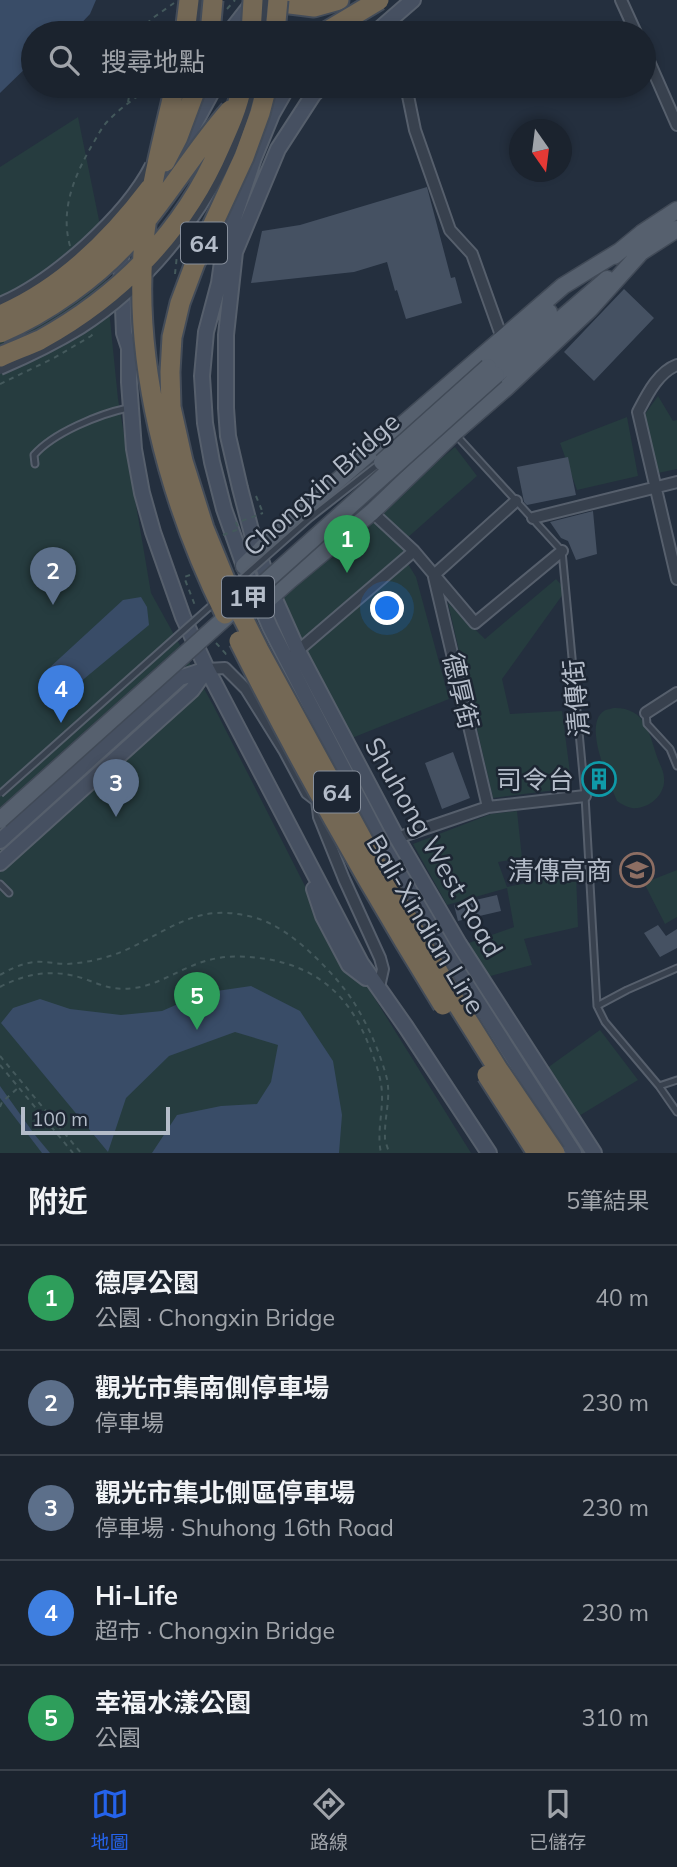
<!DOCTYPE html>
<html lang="zh-TW">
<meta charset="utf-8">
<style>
body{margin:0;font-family:Mulish,"Noto Sans TC",sans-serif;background:#242b36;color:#f1f3f6}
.compass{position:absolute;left:509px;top:119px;width:63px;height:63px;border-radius:50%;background:#1b232e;box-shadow:0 4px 10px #0003;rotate:166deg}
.scale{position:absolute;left:21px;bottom:18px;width:149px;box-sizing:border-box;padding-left:7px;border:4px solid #b4bcc9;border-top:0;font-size:19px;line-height:24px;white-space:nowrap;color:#b4bcc9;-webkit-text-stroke:5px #1d2633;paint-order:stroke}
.you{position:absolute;left:388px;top:609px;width:24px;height:24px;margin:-18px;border:5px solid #fff;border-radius:50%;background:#1a73e8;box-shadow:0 0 0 10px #1a73e833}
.badge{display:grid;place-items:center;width:46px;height:46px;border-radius:50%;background:#2563eb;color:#fff;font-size:23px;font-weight:700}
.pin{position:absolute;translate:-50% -58px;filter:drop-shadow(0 2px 4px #0008)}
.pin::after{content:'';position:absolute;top:37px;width:24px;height:21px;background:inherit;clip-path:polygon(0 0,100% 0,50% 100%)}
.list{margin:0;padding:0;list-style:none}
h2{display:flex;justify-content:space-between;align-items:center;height:91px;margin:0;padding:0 28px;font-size:30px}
h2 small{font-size:23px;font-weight:400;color:#a0a4aa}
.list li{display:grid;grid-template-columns:46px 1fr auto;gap:21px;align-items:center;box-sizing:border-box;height:105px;padding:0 28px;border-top:2px solid #39404a}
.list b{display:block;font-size:26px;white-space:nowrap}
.list p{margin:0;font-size:23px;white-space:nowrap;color:#a0a4aa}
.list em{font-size:23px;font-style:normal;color:#a0a4aa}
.icon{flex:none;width:38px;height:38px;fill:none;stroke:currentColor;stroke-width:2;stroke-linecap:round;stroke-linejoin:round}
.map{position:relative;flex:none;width:677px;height:1153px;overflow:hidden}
.search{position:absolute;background:#1b232e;box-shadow:0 4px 10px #0003;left:21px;right:21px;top:21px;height:77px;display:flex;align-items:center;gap:18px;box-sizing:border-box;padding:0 24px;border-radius:38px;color:#a0a4aa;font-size:26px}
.sheet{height:616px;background:#1b232e}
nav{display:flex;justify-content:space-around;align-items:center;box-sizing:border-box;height:98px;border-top:2px solid #39404a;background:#1b232e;font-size:19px;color:#a0a4aa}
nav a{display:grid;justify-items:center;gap:4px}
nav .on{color:#2563eb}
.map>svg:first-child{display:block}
.green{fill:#263c3f}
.water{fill:#394c67}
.building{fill:#455162}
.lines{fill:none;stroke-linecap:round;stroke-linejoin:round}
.lane-casing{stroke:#565f6c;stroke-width:9}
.street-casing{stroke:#565f6c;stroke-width:14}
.secondary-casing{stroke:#565f6c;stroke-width:18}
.primary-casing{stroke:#414a57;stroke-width:19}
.highway-casing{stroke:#434c59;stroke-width:23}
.path{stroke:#44595c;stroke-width:2;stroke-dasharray:5 5;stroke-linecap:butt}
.lane{stroke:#38414e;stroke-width:5}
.street{stroke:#38414e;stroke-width:10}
.secondary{stroke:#465061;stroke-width:14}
.primary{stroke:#56606e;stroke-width:16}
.highway{stroke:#746855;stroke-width:19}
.lane-bridge-casing{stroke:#565f6c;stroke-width:9;stroke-linecap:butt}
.street-bridge-casing{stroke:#565f6c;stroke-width:14;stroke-linecap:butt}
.primary-bridge-casing{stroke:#414a57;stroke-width:19;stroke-linecap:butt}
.highway-bridge-casing{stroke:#434c59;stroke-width:23;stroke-linecap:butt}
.path-bridge{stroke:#44595c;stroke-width:2;stroke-dasharray:5 5;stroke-linecap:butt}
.lane-bridge{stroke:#38414e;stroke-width:5}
.street-bridge{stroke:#38414e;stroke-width:10}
.primary-bridge{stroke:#56606e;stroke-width:16}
.highway-bridge{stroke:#746855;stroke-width:19}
.labels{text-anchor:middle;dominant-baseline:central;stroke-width:5;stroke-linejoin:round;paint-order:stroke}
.shield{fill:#1d2633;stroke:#878f9c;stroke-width:2}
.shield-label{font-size:24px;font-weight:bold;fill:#b4bcc9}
.street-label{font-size:26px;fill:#b4bcc9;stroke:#1d2633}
.poi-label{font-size:26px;fill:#b4bcc9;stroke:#1d2633;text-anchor:end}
</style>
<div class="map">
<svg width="677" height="1153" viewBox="0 0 677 1153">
<rect width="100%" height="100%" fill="#242f3e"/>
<!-- green -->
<path class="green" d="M78,117L101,230L118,399L151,593L213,705L306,888L471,1153H0V167Z
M658,396L673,421L677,420V469L658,473L645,414Z
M627,417L638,476L577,490L560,443Z
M455,447L477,476L406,539L379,510Z
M372,513L410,554L405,559L416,577L449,699L347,740L303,654L343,614L293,656L275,604Z
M556,579L566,590L502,679L510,714L562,711L572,788L493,798L448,603L485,639Z
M615,708C645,708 649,732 657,757C659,763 664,771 664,778C666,795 648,810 632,808C627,807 621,804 617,801C610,783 582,725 604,711C605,710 613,708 615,708Z
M517,811L522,858L498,862L507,887L576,873L578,927L524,939L532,965L483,978L466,944L514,927L507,888L447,905L413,844L491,814Z
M677,870V917L665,924L644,883Z
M600,1030L638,1080L574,1119L543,1071Z"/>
<!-- water -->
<path class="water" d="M0,0H96L90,14L72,33H33V61L0,93Z
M141,597L147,607L149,625L73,688L59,691L51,682L48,669L123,600Z
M251,986L300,1011L333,1061L342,1115L339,1153H152L177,1115L221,1106L257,1104L271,1082L278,1045L235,1032L169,1056L126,1098L108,1152L1,1023L13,1008L40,999L70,1009L121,1015L162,1011L203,993Z
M0,1086L35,1135L50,1153H42L0,1098Z"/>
<!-- building -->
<path class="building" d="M427,187L451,278L455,277L462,303L406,319L397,290L395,291L387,262L354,272L251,283L262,231L300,225Z
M624,289L654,318L594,381L564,352Z
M568,457L576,495L527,505L524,502L517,467Z
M593,511L597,554L576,560L568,541L561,538L550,522Z
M453,752L470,798L442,809L425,763Z
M603,771L607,784L596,788L592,774Z
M497,895L501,911L458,921L454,905Z
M658,925L666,936L677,929V948L660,957L644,933Z"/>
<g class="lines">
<!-- lane casing -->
<g class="lane-casing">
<path id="lane" d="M456,435L562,551L585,796L597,1006L627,990L677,968
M35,464L34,455C53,433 99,414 128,408
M646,713L647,724L670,749L677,766
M0,884L9,893
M597,1006L605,1022L659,1086L677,1112
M659,1086L677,1080"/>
</g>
<!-- street casing -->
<g class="street-casing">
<path id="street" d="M621,0L636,33
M199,33L202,0
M644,50L677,125
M406,86L415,130L450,230L472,254L502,338
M677,365C658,372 647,395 638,412L677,579
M372,512L414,551L475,623L562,551
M533,518L677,482
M434,575L516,501
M434,577L488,807
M294,654L414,551
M207,669L225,668L246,689L284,750L307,793L320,803
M646,713L677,693
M317,801L319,817L344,879L380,958L383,969L379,987
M397,838L488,807L585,796"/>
</g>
<!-- secondary casing -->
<g class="secondary-casing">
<path id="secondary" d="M229,33L254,1
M375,33L413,0
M288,86L272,114L254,158L224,248L219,283L206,332L202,376L205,423L212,462L224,509L244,566L270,627L382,844L445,951L574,1153
M322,86L313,95L278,149L235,252L226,335V408L228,436L240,488L252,534L273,595L298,651L397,838L459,944L594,1153
M155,197L215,86
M123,244L121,259L124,333L129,348V382L134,449L142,493L153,532L183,617L207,669L361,963L406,1027L489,1153
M0,841L180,678L207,669
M0,863L192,690L207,669
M314,889L323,916L349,965L366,978"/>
</g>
<!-- primary casing -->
<g class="primary-casing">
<path id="primary" d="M614,256L642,233L677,210
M635,256L677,229
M488,367L549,312
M496,375L607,279
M244,566L284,527L563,286L620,251
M261,606L290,580L372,512L454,433L506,388L590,309L643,250"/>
</g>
<!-- highway casing -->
<g class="highway-casing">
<path id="highway" d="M271,0L274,2L314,7L339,0
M185,33L189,0"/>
</g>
<!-- path -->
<path class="path" d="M227,9L235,0
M142,33L150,20L174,3
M128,102L131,86
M70,246C60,210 74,177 91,147C96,139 100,130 106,123C120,108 136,97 153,86
M175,274L177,255
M0,384L54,358L91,336L94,333
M256,496L263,513
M190,575L184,577L196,608
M216,643L226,654L229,653
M0,975C10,969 23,963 35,962C45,961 56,964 67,964C83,963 98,960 113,955C149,943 177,916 216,913C235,912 256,916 273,925C299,938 337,976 353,1001C368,1025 380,1052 387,1079C391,1099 384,1118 385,1138C385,1142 388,1148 389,1153
M0,987C26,973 54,969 82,978C102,985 112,991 134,988C162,985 188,962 219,958C235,955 251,957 267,959C318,968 349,996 368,1043C373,1056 379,1070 381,1084C385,1107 376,1130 381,1153
M0,1056L81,1153
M0,1065L73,1153
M0,1107L2,1102L18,1088"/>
<!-- lane -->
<use href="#lane" class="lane"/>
<!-- street -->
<use href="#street" class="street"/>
<!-- secondary -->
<use href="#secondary" class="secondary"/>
<!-- primary -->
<use href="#primary" class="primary"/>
<!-- highway -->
<use href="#highway" class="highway"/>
<!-- lane-bridge casing -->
<g class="lane-bridge-casing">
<path id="lane-bridge" d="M232,587L310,518L380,463
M0,794L214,603"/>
</g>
<!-- street-bridge casing -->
<g class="street-bridge-casing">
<path id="street-bridge" d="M260,33L263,0
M0,303C52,281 125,216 151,165
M0,369C28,357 55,344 81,328C162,276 232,181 251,86"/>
</g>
<!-- primary-bridge casing -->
<g class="primary-bridge-casing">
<path id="primary-bridge" d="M382,462L488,367
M0,820L496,375"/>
</g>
<!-- highway-bridge casing -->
<g class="highway-bridge-casing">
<path id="highway-bridge" d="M210,33L213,0
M251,33L253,0
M275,33L278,0
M324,33L379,0
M175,86C164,134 151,183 145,232C130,359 169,501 225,614
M267,86L260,113L244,157L195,263L180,303L172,337L170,372L171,407L183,461L204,528L231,594L259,650L365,844L451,994L498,1069L555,1153
M165,162L178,137L197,86
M0,315C61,289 110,241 150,188
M0,333C47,313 98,277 131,239C167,198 194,151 230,110
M0,357C13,351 27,346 40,340C120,296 184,231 220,147C229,127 238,107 242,86
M239,641C301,765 370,887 443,1005
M487,1075L537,1153"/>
</g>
<!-- path-bridge -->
<path class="path-bridge" d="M223,535L239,529L236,523L263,513"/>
<!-- lane-bridge -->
<use href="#lane-bridge" class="lane-bridge"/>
<!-- street-bridge -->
<use href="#street-bridge" class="street-bridge"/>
<!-- primary-bridge -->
<use href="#primary-bridge" class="primary-bridge"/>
<!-- highway-bridge -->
<use href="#highway-bridge" class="highway-bridge"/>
</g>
<!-- icons -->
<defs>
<g id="building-ring" transform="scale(1.75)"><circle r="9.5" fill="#1d2633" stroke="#0f9aa8" stroke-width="1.5"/><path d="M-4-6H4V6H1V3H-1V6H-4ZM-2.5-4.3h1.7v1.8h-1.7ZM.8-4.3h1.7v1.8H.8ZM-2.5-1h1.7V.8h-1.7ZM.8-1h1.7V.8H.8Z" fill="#0f9aa8"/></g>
<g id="school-ring" transform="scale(1.75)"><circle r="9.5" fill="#1d2633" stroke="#8d6e63" stroke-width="1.5"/><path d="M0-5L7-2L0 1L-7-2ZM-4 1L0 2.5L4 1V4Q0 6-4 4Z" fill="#8d6e63"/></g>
</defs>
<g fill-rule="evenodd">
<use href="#building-ring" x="599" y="779"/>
<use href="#school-ring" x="637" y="870"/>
</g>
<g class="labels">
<!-- shield labels -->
<g class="shield">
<rect x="181" y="222.5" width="46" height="41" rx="5"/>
<rect x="222" y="576.5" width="52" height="41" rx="5"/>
<rect x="314" y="771.5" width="46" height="41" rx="5"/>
</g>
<g class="shield-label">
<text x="204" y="243">64</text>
<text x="248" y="597">1甲</text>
<text x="337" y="792">64</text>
</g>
<!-- street labels -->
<g class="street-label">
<text transform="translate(321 484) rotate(-42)">Chongxin Bridge</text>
<text transform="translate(461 691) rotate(77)">德厚街</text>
<text transform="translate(576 698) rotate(-95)">清傳街</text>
<text transform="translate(434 847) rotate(60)">Shuhong West Road</text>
<text transform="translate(426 924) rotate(59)">Bali-Xindian Line</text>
</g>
<!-- poi labels -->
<g class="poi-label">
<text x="574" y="779">司令台</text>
<text x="612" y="870">清傳高商</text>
</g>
</g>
</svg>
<svg class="compass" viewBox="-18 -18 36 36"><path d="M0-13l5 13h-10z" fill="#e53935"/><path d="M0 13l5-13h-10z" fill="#a0a4aa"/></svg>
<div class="scale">100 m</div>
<div class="you"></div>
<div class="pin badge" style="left:347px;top:573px;background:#2e9e5b">1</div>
<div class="pin badge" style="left:53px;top:605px;background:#5c6f8a">2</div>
<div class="pin badge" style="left:116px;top:817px;background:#5c6f8a">3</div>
<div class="pin badge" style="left:61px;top:723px;background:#3f7fe0">4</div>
<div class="pin badge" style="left:197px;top:1030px;background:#2e9e5b">5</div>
<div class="search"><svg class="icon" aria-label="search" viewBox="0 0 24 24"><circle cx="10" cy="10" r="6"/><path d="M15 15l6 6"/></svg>搜尋地點</div>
</div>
<section class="sheet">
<h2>附近<small>5筆結果</small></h2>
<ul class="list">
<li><span class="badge" style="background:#2e9e5b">1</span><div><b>德厚公園</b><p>公園 · Chongxin Bridge</p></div><em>40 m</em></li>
<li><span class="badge" style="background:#5c6f8a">2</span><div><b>觀光市集南側停車場</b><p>停車場</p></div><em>230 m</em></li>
<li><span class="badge" style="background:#5c6f8a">3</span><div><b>觀光市集北側區停車場</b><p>停車場 · Shuhong 16th Road</p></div><em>230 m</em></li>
<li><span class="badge" style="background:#3f7fe0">4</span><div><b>Hi-Life</b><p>超市 · Chongxin Bridge</p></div><em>230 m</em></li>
<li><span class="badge" style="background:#2e9e5b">5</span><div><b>幸福水漾公園</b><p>公園</p></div><em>310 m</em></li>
</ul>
</section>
<nav>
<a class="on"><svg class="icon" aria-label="map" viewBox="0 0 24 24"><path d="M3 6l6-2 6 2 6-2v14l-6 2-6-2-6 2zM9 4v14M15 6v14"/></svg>地圖</a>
<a><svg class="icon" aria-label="directions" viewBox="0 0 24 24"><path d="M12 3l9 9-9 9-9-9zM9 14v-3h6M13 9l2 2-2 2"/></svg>路線</a>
<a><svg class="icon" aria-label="saved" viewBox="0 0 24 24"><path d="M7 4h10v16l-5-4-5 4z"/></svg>已儲存</a>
</nav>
